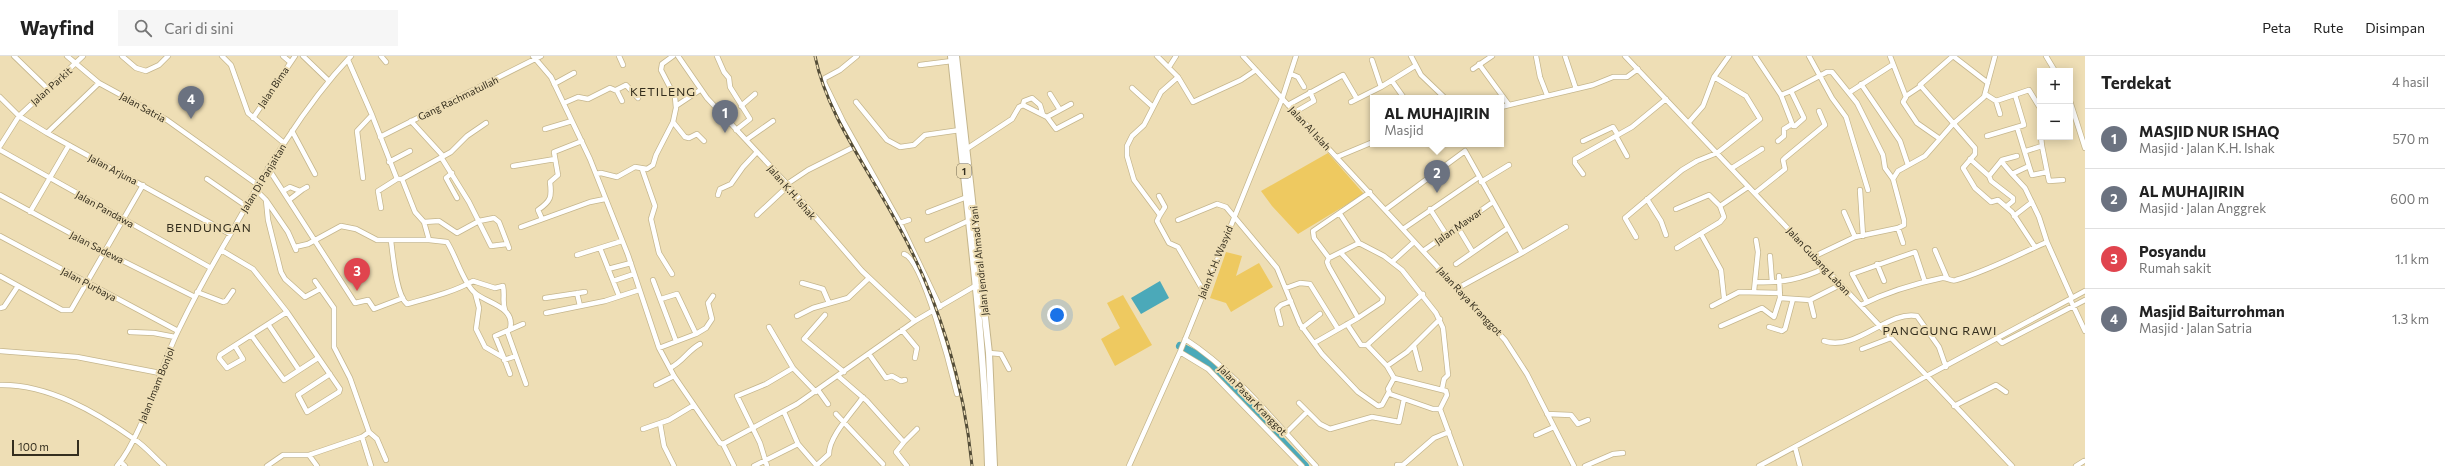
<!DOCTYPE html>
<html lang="id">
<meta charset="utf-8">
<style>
body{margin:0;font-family:Commissioner,sans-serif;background:#f6f6f6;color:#222}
.controls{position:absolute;right:12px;top:12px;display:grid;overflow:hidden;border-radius:0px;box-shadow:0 2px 10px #0003}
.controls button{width:36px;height:36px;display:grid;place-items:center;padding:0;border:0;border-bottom:1px solid #e0e0e0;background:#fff;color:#222;font:20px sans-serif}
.scale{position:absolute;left:12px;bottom:10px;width:67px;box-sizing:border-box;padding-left:4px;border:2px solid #342e1e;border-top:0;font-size:11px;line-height:14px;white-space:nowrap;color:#342e1e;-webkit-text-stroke:3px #eedeb5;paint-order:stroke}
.you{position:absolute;left:1057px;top:259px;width:14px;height:14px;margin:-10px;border:3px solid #fff;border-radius:50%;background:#1a73e8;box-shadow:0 0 0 6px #1a73e833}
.badge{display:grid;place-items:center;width:26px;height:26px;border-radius:50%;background:#3f57ca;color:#fff;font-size:13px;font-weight:700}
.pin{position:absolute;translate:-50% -33px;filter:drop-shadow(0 1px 2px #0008)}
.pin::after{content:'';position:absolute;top:21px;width:14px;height:12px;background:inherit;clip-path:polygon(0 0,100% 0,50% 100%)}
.popup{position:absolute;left:1370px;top:39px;width:134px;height:52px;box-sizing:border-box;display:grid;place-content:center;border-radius:0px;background:#fff;filter:drop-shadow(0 1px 3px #0005);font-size:13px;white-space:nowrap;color:#767676}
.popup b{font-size:15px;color:#222}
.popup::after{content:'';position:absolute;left:50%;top:100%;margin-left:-8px;border:8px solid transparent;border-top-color:#fff}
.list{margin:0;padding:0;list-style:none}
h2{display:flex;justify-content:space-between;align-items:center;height:52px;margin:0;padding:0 16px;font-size:17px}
h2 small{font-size:13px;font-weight:400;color:#767676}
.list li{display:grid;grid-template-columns:26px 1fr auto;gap:12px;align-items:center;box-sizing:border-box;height:60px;padding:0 16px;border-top:1px solid #e0e0e0}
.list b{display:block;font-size:15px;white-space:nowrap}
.list p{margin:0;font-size:13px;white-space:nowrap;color:#767676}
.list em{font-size:13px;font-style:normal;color:#767676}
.icon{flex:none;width:22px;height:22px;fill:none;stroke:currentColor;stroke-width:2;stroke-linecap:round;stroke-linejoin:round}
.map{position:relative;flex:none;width:2085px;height:410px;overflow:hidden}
header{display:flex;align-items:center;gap:24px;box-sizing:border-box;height:56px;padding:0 20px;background:#fff;border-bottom:1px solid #e0e0e0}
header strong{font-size:19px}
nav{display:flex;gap:22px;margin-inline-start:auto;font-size:14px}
.search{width:280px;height:36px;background:#f6f6f6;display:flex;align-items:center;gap:10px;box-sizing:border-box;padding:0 14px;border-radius:0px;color:#767676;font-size:15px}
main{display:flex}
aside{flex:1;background:#fff}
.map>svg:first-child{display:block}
.green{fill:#eec960}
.water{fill:#4ba9b9}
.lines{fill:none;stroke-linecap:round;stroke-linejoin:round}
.river{stroke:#4ba9b9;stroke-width:8}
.minor-casing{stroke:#c5b68d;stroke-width:6}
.highway-casing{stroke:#c5b68d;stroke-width:8}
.minor{stroke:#fff;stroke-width:4.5}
.highway{stroke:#fff;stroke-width:6}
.rail-casing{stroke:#544d38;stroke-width:3}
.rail{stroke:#eedeb5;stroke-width:1.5;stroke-dasharray:4.5;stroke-linecap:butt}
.labels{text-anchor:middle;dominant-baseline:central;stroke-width:4;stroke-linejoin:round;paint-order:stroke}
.shield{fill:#eedeb5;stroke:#6c634b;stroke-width:1}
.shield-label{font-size:9px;font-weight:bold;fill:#342e1e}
.street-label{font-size:10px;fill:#342e1e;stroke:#eedeb5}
.quarter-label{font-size:12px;letter-spacing:1px;fill:#342e1e;stroke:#eedeb5}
</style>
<header>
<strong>Wayfind</strong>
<div class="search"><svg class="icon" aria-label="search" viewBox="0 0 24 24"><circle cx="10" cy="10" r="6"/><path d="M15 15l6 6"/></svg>Cari di sini</div>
<nav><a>Peta</a><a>Rute</a><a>Disimpan</a></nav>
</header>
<main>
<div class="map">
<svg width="2085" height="410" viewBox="0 0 2085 410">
<rect width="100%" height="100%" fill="#eedeb5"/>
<!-- green -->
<path class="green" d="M1328,97L1364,138L1298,178L1272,150L1261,135Z
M1226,196L1242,200L1236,220L1259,207L1273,231L1231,256L1226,247L1210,242Z
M1123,239L1152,289L1115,310L1101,283L1120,272L1107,247Z"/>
<!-- water -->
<path class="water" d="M1160,225L1169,242L1141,258L1131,242Z"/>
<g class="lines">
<!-- river -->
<path class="river" d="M1180,290L1203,302L1305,410"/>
<!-- minor casing -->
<g class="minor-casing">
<path id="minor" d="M14,0L48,33
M67,0L99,27L167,64L258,129
M122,0L136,12L146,15L159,9L168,0
M222,0L231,9L248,57L284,87
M283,0L290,6
M303,0L329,25
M381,0L386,6
M533,0L551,21L590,103L628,199L659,292L674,320L720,387L723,388L797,348L915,265L975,230
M619,0L623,9
M678,0L707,42L787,128L862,215L915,265
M717,0L724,16L729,22L730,31L750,63L736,74
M857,0L840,14L825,22L824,26L843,65L900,167L940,251
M1157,0L1178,21L1193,46L1241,24L1256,14
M1243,0L1505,284L1527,318L1574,410
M1411,0L1421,19L1445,42
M1536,0L1540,21L1547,39
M1565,0L1576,33
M1625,0L2012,410
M1755,0L1781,39L1791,35
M1809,0L1832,42L1846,61L1868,134
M1890,0L1906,41L1903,46L1917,67L1940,83
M1953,0L1920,29L1975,92V98L1963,112L1975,132L1991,146L1998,144L2012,156L2035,191
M1953,0L1988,27
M2046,0L2055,15
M348,4L372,59L397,123H402L415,156L424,166L439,165L457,177L479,165L494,162L499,166L509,192
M1372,4L1381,31
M1479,8L1509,49
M920,9L952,5
M1169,11L1176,0
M1473,13L1492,0
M1291,18L1298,21L1304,31
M1178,21L1161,36L1144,69L1132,80L1127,90V100L1134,124L1160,159L1157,165L1169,187L1178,191L1204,236
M1392,25L1404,42
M554,28L574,17
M1861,28L1900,85L1908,109
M1132,32L1153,51
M616,34L626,29L638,42
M1850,36L1892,9
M1050,38L1060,54
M1985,38L1996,45L2029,34L2040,52
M1781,39L1793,70H1795L1804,62L1791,35L1827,16H1832L1857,47L1883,99L1885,112L1893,123L1904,164V169L1898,172L1855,181L1815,200
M1906,40L1921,30
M0,41L19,60L47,77L230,178
M1996,45L2000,58
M2070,45L2085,92
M856,46L887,84L900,91L914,89L925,79L960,74
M1351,46L1381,31L1415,10
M564,47L578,41L588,43L610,32L617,35L622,45
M1023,49L1024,45L1032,42L1040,49L1043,59
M1288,49L1343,19L1357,43
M676,50L700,34
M741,50L755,38
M1501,51L1593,29L1613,21H1627L1638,13
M1295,56L1314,45L1310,36
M1047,61L1056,73L1081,60
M253,62L295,0
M411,65L443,100
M673,66L685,81L689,82L697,78L704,85
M1689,66L1703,50L1714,21L1729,0
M545,73L572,65
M292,75L315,118
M47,77L99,27
M1616,80L1627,100
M1987,80L2024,69L2015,39
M380,81L541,0
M746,84L773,65
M1583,85L1613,71L1618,79
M1778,85L1784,80V73L1792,68
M0,90L19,60L83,0
M2042,90L2049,125L2063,124
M968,92L1012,63L1019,51L1023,49L1047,61L1071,48
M0,94L211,212
M2026,95L2042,90L2041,81
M441,101L469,146L491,190L507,188
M1337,101L1373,86
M1970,103L1989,120L2002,104L2017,100
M2001,105L2012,118L2029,110L2017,71
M389,106L410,95
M513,110L555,103
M2029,110L2032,119L2047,116
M268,112L355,247L368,244L374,253L403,242
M1732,112L1762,93
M642,113L655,150L651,163L659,197L672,218
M452,117L446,122L457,142
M596,118L601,117L617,121L635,111L647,113L653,109L656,99L673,66L676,52L675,41L661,14L662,8L673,0
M1583,118L1575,107V103L1632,71L1666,43
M2012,118L2025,132L2039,161L2047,186
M1989,120L1991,125L2013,142V145L2007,150
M363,122L357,75L372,59
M207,123L246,150
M402,123L451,96L467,80L486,67
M1893,123L1898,115L1925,100L1953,68L1984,41L1995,0
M1481,126L1509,109
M787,128L808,114L852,92
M256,134L266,144L268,164L281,216L285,223L305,241L320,233
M1860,134L1863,180
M283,135L290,131L300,135L307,131
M1755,137L1785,113L1783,104L1785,102L1825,69L1819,55
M0,139L105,196L195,241
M718,139L720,133L731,128L743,111L757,96
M1159,140L1165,151L1160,159
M1647,143L1661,165L1666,179
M266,144L288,176L296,194
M289,144L302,134
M381,152L378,135L397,123
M1430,153L1446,178
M1676,153L1709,139L1720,150L1748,131
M1385,154L1465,95L1522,197L1566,171
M30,156L69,89
M928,156L967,141
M1844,156L1855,181
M1340,158L1359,187L1384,200L1402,214L1436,257L1443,272L1448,319L1444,323L1442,333
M757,159L788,130
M2014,160L2032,146
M542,163L538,154C551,145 552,141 550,126L558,119L554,96L582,85
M1178,164L1217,148L1226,151L1277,212L1300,268L1322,298L1358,336L1378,350L1382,349L1389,336
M424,166L429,184L447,186C456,200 463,226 474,236C485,247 516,250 510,273
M900,167L909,164
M1457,170L1472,195
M521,171L590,146L605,143
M1898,172L1903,187
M1403,173L1479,121
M1701,178L1721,214L1724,242
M0,180L178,275
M1636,181L1625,162L1682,114L1697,105L1717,97L1760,63L1746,40L1714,21
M927,184L970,164
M391,185C393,199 396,239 407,248C429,242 454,236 473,225L495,232L503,230C505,240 502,246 505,254
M1359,187L1329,202L1314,182L1313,175L1370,136
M295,191L308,188L341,170L356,173L377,184H429
M600,192L619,240
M1677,192L1720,166L1724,161L1720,150
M221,194L253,213L287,256L340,333L339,336L307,356L298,339L330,318
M1935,194L1947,222
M1423,195L1493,146
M1341,197L1383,242L1382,246L1358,262
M904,198C923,203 952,317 957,338
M577,199L622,185
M1770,200L1772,226
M1392,206L1414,186
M1456,208L1508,172
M1877,208L1884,225
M608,213L631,207
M0,220L62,254H71L143,129
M653,224L676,285
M613,225L634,218
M1756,226C1782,227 1802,223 1825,212
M802,227L823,233L829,247
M1286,232L1300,227L1310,228L1338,273
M1458,232L1522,197
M1754,235L1758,196L1756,184
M197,236L223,246L226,245L233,235
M475,237L479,252L476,273L485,291L504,302L510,318
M577,237L580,250
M545,242L585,236
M1780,242L1810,244L1840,229
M2070,243L2085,275
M1810,244L1814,260
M1867,246L1852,218L1915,196L1925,226
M1861,249C1887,236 1913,228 1942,222C1947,221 1951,226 1956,224C1988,215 2017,199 2047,186L2072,242
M1712,250L1739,236L1780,237
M0,252L4,251L18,230
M546,257L605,245L639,234
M825,259L804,283L844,316
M797,260L813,252L848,242L869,222
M268,268L299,314
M1281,268L1277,253L1281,249L1291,245
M1347,268L1361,289H1367L1423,238
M1721,270L1762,252L1774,261L1780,242L1779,220
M769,271L793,312
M1769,271L1782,275L1785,273L1793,243
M1302,272L1320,258
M902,274L917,292L915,302
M507,275L526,328
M130,276L154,277L175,281
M696,278L706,272L712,263L708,247L713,240
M251,279L284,324L318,302
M1997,282L2002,287L2085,244
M1185,283C1236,316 1275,366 1316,410
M1824,285C1856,296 1888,254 1917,260L1939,291L1946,311
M1314,287L1358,262L1329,211L1327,206L1329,202
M1367,289L1387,310L1407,296L1440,263
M235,290L243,303L227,312L219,302L220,299L287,256
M1414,290L1420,313
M659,292L696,278L677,238L661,243
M1862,293L1891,282
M0,295L77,301L160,317
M1180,296L1208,313L1302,410
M989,297L1001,298L1009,313
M869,298L886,322L892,320L901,325L905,324
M504,302L495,280L523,268
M504,304L516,300
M1387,310L1394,322L1446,335L1447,339L1440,353L1461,410
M670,312C684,305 687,295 700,288
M838,320L867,345L901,383L904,386L896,396L907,410
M1394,322L1388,333L1390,338L1433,353H1440
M0,329C48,328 96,356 134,383C145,390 154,401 164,410
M656,329L674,320
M818,334L828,348
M1299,347L1320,368L1330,373L1372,361L1399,366L1404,343
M1954,350L1996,329L2006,336
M784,356L798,388
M836,358L883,408
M1547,358L1571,359L1578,368L1588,364
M660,367L664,390L674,410
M643,373L669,364L694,349
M369,376L377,383L386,404
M1286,377L1307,356
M1536,379L1554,371
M362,381L371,410
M904,386L917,373
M723,388L734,410
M1795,391L1800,410
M309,399L317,410
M121,406L125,410
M1397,409H1403L1434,382L1449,376
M117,410C143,379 159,314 178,275C194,242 212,209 231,177C266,115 302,52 351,0
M267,410L283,399H309L362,381L369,376L350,322L334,291V252L315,225
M754,410L798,388L817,410
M767,410L760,387L737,340L766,328L793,312L816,336
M816,410L829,398C829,380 853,356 863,341
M1129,410L1180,296L1282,43L1296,0
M1585,410L1613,398L1623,397
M1759,410L2085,235
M2076,410L2084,405"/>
</g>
<!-- highway casing -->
<g class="highway-casing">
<path id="highway" d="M951,0C965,137 984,273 988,410
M956,0L989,297L994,410"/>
</g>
<!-- minor -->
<use href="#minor" class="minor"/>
<!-- highway -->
<use href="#highway" class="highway"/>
<!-- rail casing -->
<g class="rail-casing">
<path id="rail" d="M815,0C827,60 871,117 899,171C939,244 964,327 972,410"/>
</g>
<!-- rail -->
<use href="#rail" class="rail"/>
</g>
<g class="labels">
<!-- shield labels -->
<rect class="shield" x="957" y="108" width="14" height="14" rx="3"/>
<g class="shield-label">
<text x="964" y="115">1</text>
</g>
<!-- street labels -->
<g class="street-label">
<text transform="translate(51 30) rotate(-42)">Jalan Parkit</text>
<text transform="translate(273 31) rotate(-56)">Jalan Bima</text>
<text transform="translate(458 42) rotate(-26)">Gang Rachmatullah</text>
<text transform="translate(143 51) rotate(29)">Jalan Satria</text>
<text transform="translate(1310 72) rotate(47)">Jalan Al Islah</text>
<text transform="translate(113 113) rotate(28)">Jalan Arjuna</text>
<text transform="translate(263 122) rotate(-59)">Jalan Di Panjaitan</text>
<text transform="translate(792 136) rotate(49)">Jalan K.H. Ishak</text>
<text transform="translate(105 153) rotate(29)">Jalan Pandawa</text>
<text transform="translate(1458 170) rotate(-35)">Jalan Mawar</text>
<text transform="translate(97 191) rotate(27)">Jalan Sadewa</text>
<text transform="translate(979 205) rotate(-96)">Jalan Jendral Ahmad Yani</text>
<text transform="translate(1819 205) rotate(47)">Jalan Gubang Laban</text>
<text transform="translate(1215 206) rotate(-68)">Jalan K.H. Wasyid</text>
<text transform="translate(89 228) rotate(28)">Jalan Purbaya</text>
<text transform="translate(1470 245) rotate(47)">Jalan Raya Kranggot</text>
<text transform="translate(156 329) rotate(-68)">Jalan Imam Bonjol</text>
<text transform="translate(1253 344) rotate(46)">Jalan Pasar Kranggot</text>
</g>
<!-- quarter labels -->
<g class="quarter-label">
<text x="663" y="35">KETILENG</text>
<text x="209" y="171">BENDUNGAN</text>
<text x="1940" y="274">PANGGUNG RAWI</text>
</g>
</g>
</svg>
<div class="controls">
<button>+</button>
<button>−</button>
</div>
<div class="scale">100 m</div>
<div class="you"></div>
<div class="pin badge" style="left:725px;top:77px;background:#6b7280">1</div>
<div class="pin badge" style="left:1437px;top:137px;background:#6b7280">2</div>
<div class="popup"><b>AL MUHAJIRIN</b>Masjid</div>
<div class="pin badge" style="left:357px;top:235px;background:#e0444e">3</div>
<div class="pin badge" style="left:191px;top:63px;background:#6b7280">4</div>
</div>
<aside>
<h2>Terdekat<small>4 hasil</small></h2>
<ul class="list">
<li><span class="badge" style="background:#6b7280">1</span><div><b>MASJID NUR ISHAQ</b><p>Masjid · Jalan K.H. Ishak</p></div><em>570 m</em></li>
<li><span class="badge" style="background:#6b7280">2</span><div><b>AL MUHAJIRIN</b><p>Masjid · Jalan Anggrek</p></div><em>600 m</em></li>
<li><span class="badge" style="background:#e0444e">3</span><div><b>Posyandu</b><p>Rumah sakit</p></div><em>1.1 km</em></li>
<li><span class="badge" style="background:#6b7280">4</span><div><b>Masjid Baiturrohman</b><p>Masjid · Jalan Satria</p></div><em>1.3 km</em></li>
</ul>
</aside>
</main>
